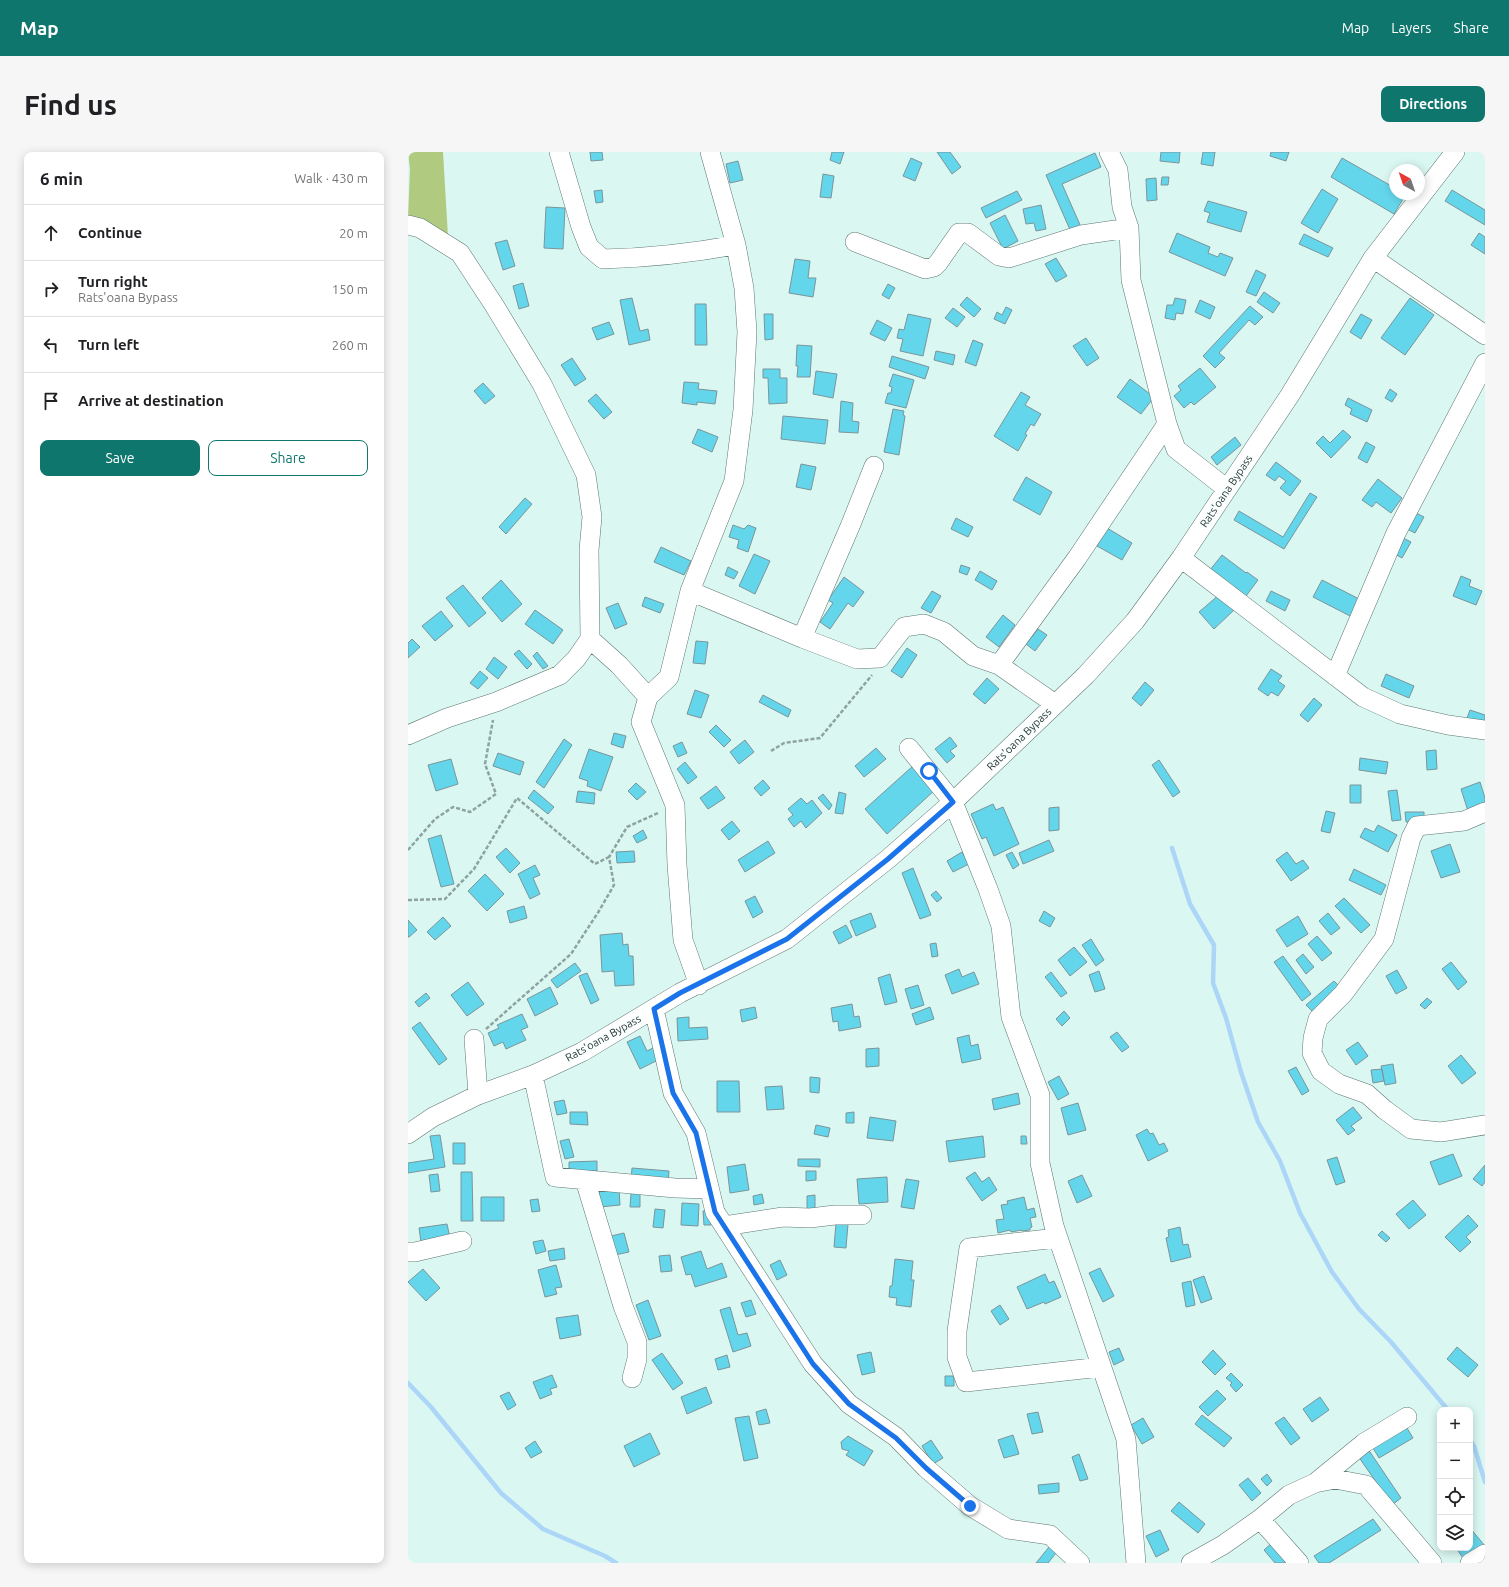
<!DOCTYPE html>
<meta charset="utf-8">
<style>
body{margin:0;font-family:Ubuntu,sans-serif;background:#f6f6f6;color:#202124}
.controls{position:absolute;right:12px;bottom:12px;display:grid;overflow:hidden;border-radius:8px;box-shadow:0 2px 10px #0003}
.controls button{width:36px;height:36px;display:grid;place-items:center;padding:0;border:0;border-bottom:1px solid #e0e0e0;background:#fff;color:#202124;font:20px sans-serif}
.compass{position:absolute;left:981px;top:12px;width:36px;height:36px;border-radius:50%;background:#fff;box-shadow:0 2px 10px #0003;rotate:320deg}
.stop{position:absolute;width:12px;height:12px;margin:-9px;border:3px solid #1a73e8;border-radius:50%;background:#fff}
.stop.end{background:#1a73e8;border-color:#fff;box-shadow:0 1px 4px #0008}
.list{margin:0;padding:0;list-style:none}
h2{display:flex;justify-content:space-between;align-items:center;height:52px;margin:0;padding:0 16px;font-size:17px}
h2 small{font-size:13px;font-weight:400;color:#757577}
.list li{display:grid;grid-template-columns:26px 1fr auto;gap:12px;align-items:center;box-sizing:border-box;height:56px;padding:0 16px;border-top:1px solid #e0e0e0}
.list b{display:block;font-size:15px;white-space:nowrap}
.list p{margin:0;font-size:13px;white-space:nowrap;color:#757577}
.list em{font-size:13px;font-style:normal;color:#757577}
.actions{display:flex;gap:8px;padding:12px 16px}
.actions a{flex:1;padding:9px 0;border:1px solid #0f766e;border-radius:8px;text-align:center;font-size:14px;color:#0f766e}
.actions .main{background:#0f766e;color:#fff}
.icon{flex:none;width:22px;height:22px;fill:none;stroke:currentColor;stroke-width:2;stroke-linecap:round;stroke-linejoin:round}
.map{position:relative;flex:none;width:1077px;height:1411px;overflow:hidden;border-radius:8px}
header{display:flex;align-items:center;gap:24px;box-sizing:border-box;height:56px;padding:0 20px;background:#0f766e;color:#fff}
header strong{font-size:19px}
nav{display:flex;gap:22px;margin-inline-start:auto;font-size:14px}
.intro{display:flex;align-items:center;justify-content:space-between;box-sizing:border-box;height:96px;padding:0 24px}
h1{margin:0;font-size:28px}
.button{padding:10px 18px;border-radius:8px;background:#0f766e;color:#fff;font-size:14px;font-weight:700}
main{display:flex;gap:24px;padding:0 24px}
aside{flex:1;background:#fff;border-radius:8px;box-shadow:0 2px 10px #0003}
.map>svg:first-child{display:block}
.green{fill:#b0ca7f}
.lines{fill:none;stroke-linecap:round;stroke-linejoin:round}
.stream{stroke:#abd6f7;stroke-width:4.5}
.building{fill:#64d6eb;stroke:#7a959a}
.minor-casing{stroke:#5d7772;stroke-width:20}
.path{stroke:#8ea39f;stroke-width:2.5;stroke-dasharray:4 2;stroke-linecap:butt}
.minor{stroke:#fff;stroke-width:19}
.route{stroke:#1a73e8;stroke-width:5}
.labels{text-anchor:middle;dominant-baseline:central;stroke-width:4;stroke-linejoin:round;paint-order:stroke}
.street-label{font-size:11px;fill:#2c3735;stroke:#f9fffe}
</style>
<header>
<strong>Map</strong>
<nav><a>Map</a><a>Layers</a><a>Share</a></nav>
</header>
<div class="intro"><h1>Find us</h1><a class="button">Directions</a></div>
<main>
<aside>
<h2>6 min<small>Walk · 430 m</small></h2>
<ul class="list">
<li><svg class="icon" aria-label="ahead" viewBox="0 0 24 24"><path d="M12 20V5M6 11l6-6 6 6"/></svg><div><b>Continue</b></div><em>20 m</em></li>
<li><svg class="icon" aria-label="right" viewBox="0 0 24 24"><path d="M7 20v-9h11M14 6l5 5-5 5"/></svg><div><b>Turn right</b><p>Rats'oana Bypass</p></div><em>150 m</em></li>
<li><svg class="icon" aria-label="left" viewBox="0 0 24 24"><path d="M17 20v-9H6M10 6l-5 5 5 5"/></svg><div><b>Turn left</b></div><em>260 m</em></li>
<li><svg class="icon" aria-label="arrive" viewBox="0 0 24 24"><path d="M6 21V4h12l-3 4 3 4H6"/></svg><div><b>Arrive at destination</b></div></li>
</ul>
<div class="actions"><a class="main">Save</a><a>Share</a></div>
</aside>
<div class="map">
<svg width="1077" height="1411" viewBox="0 0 1077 1411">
<rect width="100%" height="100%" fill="#daf7f2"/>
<!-- green -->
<path class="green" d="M0,0H35L40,85L0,66L2,17Z"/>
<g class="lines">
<!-- stream -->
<path class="stream" d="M764,696L782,752L806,793L805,831L818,866L833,920L850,970L872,1009L892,1061L924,1120L951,1157L983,1190L1040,1258
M0,1231L23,1255L93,1341L135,1377L197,1404L208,1411
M1062,1288L1066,1294L1077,1330"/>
</g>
<!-- building -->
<path class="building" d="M182,0H194L195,8L183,9Z
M424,0H436L432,12L422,8Z
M529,0H542L553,15L544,22Z
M753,0H772L771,11L752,9Z
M795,0H807L805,14L793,12Z
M863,0H881L878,9L862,4Z
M687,1L693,15L654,32L673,75L663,80L638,23Z
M503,6L514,11L507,29L495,24Z
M934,6L987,36V42H998L986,62L923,25Z
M330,9L335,28L322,31L318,12Z
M415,22L426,24L423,46L412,45Z
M754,25H761L760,33H753Z
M748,26L749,48L739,49L738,27Z
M914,37L930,47L910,81L893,71Z
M194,38L195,50L188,51L186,39Z
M1044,38L1077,58V73L1037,49Z
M609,39L614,48L578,66L573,56Z
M800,49L839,60L833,80L799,70L802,61L796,59Z
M633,53L638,77L628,79L626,71L618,72L615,57Z
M138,55L157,56L155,97L136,96Z
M597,63L610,89L595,97L582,71Z
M769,81L802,95L800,101L810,105L812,101L825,106L817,124L761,100Z
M1071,81L1077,85V102L1063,93Z
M896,82L925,96L920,105L891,92Z
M99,88L107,114L95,118L87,91Z
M648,106L659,124L648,130L637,112Z
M387,107L402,109L400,126H408L405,145L381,141Z
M848,118L858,123L848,144L838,140Z
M115,131L121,154L111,157L105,134Z
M480,132L487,136L481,147L474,143Z
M856,140L872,151L865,161L849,150Z
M559,145L573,157L566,165L552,153Z
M224,146L232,179L240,177L242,188L221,193L212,148Z
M767,146L778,148L775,162L768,161L767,168L757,166L759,153H765Z
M1002,146L1026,163L997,203L973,186Z
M792,148L807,155L802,167L787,160Z
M287,152H298L299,193H287Z
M842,154L855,165L847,173L841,168L811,201L817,206L807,216L795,204Z
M598,155L604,158L597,172L586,167L589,160L594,163Z
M545,156L557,165L549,175L537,166Z
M356,162H365V187L357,188Z
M500,162L523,167L515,204L492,199L495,187L489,186L491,177L496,178Z
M953,162L964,168L953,187L942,180Z
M469,168L484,176L477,189L462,182Z
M201,170L206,182L189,188L184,176Z
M678,186L691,206L679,214L665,194Z
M565,188L575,192L568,214L557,210Z
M389,193L404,194L402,225H389L390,214H388Z
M528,199L547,203L545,213L526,208Z
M484,204L521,215L517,227L481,215Z
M164,206L178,227L167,234L153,213Z
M792,216L808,235L786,253L783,250L776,256L766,244L773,238L770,234Z
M355,217H372V226H379V251L361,252L360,226H355Z
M408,219L429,222L425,246L405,242Z
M485,222L506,228L498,256L477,251L480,241H483L484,235L481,234Z
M722,227L746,245L733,262L709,245Z
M276,230L291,231L290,237L309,239L307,252L289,250V253L274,251Z
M75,231L87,244L77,252L66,239Z
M982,237L989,242L984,250L977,246Z
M613,240L622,245L617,253L633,262L626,274L623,272L617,282L619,283L610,299L586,284Z
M188,242L204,260L196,267L180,249Z
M940,246L964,258L959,270L942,262L944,257L937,253Z
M433,249L445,251L444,269L451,270L450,281L431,280Z
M485,257L496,259L495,263L497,264L491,303L476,300Z
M375,264L420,268L417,292L373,287Z
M290,277L310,285L304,300L284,291Z
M935,278L943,285L923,306L908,291L915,284L922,291Z
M827,285L833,293L809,313L803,305Z
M958,290L967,295L959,311L950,306Z
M868,310L893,329L882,344L872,336L878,329L871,324L867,329L858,323Z
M393,312L408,315L403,338L388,335Z
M618,325L644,340L632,363L605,348Z
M970,327L994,346L983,361L968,350L964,355L954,348Z
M902,341L909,345L876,397L826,368L831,359L875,385Z
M117,346L124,352L98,382L91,375Z
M1008,361L1016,365L1007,381L999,377Z
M548,366L565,375L560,385L543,377Z
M325,373L336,377L340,373L348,376L340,400L329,396L331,388L321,385Z
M699,376L724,391L714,408L689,394Z
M993,385L1003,390L994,406L985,401Z
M253,395L283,409L276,423L246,410Z
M346,402L362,409L347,442L331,434Z
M814,403L838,421L839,420L850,428L838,444L827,435L826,436L802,418Z
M553,413L562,416L559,423L551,420Z
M320,415L330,420L326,427L317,423Z
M572,419L589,429L584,438L567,428Z
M1053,424L1063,428L1061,434L1074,439L1068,453L1045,444Z
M436,425L456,440L445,455L440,451L422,477L412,470L425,451L420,448Z
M93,428L114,452L94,470L74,446Z
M914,428L955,449L946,466L905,445Z
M55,433L78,461L61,475L38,446Z
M524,439L533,444L523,461L513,456Z
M863,439L882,448L877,459L858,449Z
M812,442L826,458L806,477L791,460Z
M237,445L256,452L252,461L234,454Z
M210,451L219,472L207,477L198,456Z
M127,458L155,478L145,492L117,472Z
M33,459L45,474L27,489L14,474Z
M595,463L607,473L591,495L578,485Z
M630,477L639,483L627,499L618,492Z
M4,487L12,495L0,506V491Z
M288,489L300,490L297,512L285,511Z
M499,496L509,503L494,526L483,519Z
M111,498L124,512L119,517L106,502Z
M129,500L140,514L135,517L125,504Z
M86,505L99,515L90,527L78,517Z
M863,517L874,524L870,529L877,534L870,544L863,540L860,544L850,537Z
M72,519L80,526L70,537L62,531Z
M978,522L1006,534L1001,546L973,534Z
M579,526L591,537L577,552L565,542Z
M737,530L746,538L733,554L724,546Z
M287,538L301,543L293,566L279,562Z
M355,543L383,558L380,565L351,550Z
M906,546L914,553L900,570L892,563Z
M1062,558L1077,563V575L1058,569Z
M308,573L323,588L316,595L301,580Z
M206,581L218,584L215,596L203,592Z
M542,585L549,594L542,599L547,604L539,611L527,597Z
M156,587L164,593L136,636L128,630Z
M337,588L346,600L331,612L322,600Z
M274,590L279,601L270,605L265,594Z
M468,596L478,607L456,625L447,614Z
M181,597L205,605L193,639L179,634L180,629L171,626Z
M1028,598L1029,617L1019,618L1018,599Z
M90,601L116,610L112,623L85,614Z
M952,606L980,610L978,622L951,618Z
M43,607L50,632L28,639L20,613Z
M751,608L772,640L765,645L744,613Z
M277,610L289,625L280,632L269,617Z
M506,613L528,637L479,682L457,657Z
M355,628L362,636L353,644L346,636Z
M1072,630L1077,646V653L1060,659L1053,637Z
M228,631L238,640L229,648L220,639Z
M942,633H953V651H942Z
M308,634L317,646L300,657L292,646Z
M126,638L146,655L140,662L120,646Z
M989,638L993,668L984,669L980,639Z
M170,639L187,641L186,652L168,650Z
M431,640L438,642L435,662L427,661Z
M415,642L424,653L421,658L410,646Z
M393,646L399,652L404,648L414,661L398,676L393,669L386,675L380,667L385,663L380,657Z
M585,652L588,658L595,655L611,692L586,704L578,685L574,687L563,662Z
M651,655V678L641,679V656Z
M918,659L927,661L922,681L913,679Z
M997,660H1016V670H998Z
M324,669L332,679L321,688L313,678Z
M970,673L989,683L980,700L952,685L957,676L966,680Z
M235,678L239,686L229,691L225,684Z
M33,683L46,732L33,735L20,687Z
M641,688L646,699L615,712L611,701Z
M360,689L367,701L337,720L330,708Z
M1042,692L1052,720L1033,726L1023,699Z
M98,696L112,711L102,721L88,705Z
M226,699L227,710L209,711L208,700Z
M554,700L561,712L545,720L539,709Z
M604,700L611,713L605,717L598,703Z
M879,700L888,712L895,708L901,716L883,729L868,708Z
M127,713L132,723L125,726L132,742L122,747L110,722Z
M505,716L523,763L512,767L494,721Z
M946,717L978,733L973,743L941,728Z
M77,722L96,742L79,759L60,739Z
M528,739L534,746L529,750L523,743Z
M347,744L355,760L345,766L337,749Z
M936,746L962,773L953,781L927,754Z
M116,754L119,766L102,771L99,759Z
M636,759L647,766L642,775L631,769Z
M463,761L468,775L448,784L442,769Z
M920,761L932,776L923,783L911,769Z
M890,764L900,782L879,795L868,778Z
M35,765L43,774L27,788L19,780Z
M0,768L9,778L1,785H0Z
M438,773L444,785L431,792L425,780Z
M214,781L215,793L220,792L221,804H225L226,833L207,834L206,819L194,820L192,783Z
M909,784L924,801L914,809L900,792Z
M683,787L696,808L688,814L674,793Z
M528,791L530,804L524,805L522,792Z
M666,795L679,810L662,824L650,808Z
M895,802L906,815L898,822L888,808Z
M875,804L903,842L894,849L866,810Z
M1043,810L1059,830L1050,838L1034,817Z
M167,811L173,819L149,836L143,828Z
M551,817L554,825L566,820L571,832L544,842L537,823Z
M989,818L999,836L988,842L978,824Z
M691,819L697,837L687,840L681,823Z
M643,820L659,841L653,845L637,825Z
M179,821L191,848L183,852L171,824Z
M482,822L489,850L477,853L470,826Z
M926,829L934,837L906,861L898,853Z
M60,830L76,852L59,864L43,843Z
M510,833L516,853L503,857L497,837Z
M142,835L150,852L127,864L119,847Z
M18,841L22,846L11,855L7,850Z
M1019,846L1024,850L1017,857L1012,853Z
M444,852L446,865L451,864L453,875L431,879L430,869L425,870L423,856Z
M347,855L349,866L334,870L332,858Z
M522,855L526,867L508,873L504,862Z
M656,859L662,866L654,874L648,867Z
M114,862L120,875L113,878L118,888L98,897L95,890L86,894L80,881L91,876L89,873Z
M281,865V876L299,875L300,887L270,889L269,866Z
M12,870L39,907L31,913L4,876Z
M709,880L721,895L714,900L702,885Z
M561,883L563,894L570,892L573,907L554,911L549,886Z
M232,884L239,899L247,895L252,907L232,917L219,890Z
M950,890L960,904L948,913L938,898Z
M471,896V914L458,915V897Z
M1053,903L1068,921L1054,932L1040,914Z
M985,912L988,931L977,933L973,914Z
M888,915L901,939L894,943L880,919Z
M974,917L976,929L965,931L963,918Z
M651,924L661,942L650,948L640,930Z
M402,925L412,926L411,941L402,940Z
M309,929H331L332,960H309Z
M374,934L376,957L359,958L357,935Z
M610,941L612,952L586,958L584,947Z
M156,948L159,961L149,963L146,950Z
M670,951L678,978L660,983L653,956Z
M945,955L954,966L943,974L947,978L940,983L928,968Z
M162,960H179L180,973L162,972Z
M446,960V971H438V961Z
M462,965L488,969L485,989L459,986Z
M408,973L422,976L420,985L406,982Z
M739,977L742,982L745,981L751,993L756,991L760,999L740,1009L728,983Z
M32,983L37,1015L0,1021V1011L26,1007L22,984Z
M575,984L577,1005L541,1010L538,989Z
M613,984H618L619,992H613Z
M161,987L166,1005L157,1007L152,989Z
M45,991H57V1012H45Z
M1045,1002L1054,1024L1031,1033L1022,1010Z
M929,1005L937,1030L928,1033L919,1008Z
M390,1007H412V1015L390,1014Z
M189,1009V1019H161V1010Z
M337,1012L341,1038L322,1041L319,1015Z
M1077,1013V1030L1074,1034L1065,1027Z
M224,1016L261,1019L260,1032L223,1028Z
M398,1019H408V1028L398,1029Z
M53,1020H64L65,1069H53Z
M567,1020L574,1030L581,1025L589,1038L574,1049L558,1026Z
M30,1022L32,1039L23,1040L21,1023Z
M674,1023L684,1044L669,1051L660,1029Z
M479,1025L480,1050L451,1052L449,1027Z
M498,1027L511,1029L506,1057L493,1055Z
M211,1036L212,1053L192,1055L191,1038Z
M223,1041H232V1055H222Z
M354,1042L356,1051L346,1053L345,1044Z
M407,1043V1062H399V1044Z
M73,1045H96V1069H73Z
M616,1045L619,1058L626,1056L628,1065L622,1066L624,1075L622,1076V1078L614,1079V1078L603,1080L602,1078L590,1081L588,1068L596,1067L593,1053L600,1052L599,1049Z
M130,1047L132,1059L124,1060L122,1048Z
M1005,1048L1018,1063L1001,1077L988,1062Z
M274,1051L291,1052L290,1074L273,1073Z
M247,1057L257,1058L255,1076L245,1075Z
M303,1058V1073H296L295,1059Z
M1060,1063L1070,1074L1058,1085L1063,1090L1052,1100L1037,1085Z
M428,1071L440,1072L438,1096L426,1095Z
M39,1072L42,1086L13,1090L11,1076Z
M772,1075L775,1093L780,1092L783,1105L763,1110L758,1086L761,1085L760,1078Z
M974,1079L982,1086L978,1090L970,1083Z
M216,1081L221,1100L207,1103L203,1084Z
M135,1088L138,1099L128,1102L125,1090Z
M156,1096L157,1107L142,1109L140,1099Z
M293,1099L299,1117L314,1111L319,1125L287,1135L283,1122L278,1123L273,1105Z
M262,1103L264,1119L253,1120L251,1104Z
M487,1107L505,1109L503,1128H506L503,1155L488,1153L489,1146L481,1145L482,1134H484Z
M372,1108L379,1123L369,1128L362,1113Z
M148,1113L154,1135L147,1136L149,1142L137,1145L130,1118Z
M692,1116L706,1144L695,1150L681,1121Z
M15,1117L32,1136L18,1149L0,1130Z
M637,1122L641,1131L646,1129L653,1145L637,1152L636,1150L619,1157L609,1135Z
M796,1124L804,1147L793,1151L785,1128Z
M783,1129L787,1153L778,1155L774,1131Z
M240,1148L253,1184L241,1188L228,1153Z
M343,1148L348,1162L338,1165L333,1151Z
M592,1153L601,1167L592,1173L583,1159Z
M322,1155L330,1183L339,1181L343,1194L325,1200L312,1158Z
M170,1163L173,1183L152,1187L148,1166Z
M1049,1195L1070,1213L1060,1225L1039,1207Z
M711,1196L716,1208L706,1213L701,1200Z
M805,1198L818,1212L807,1223L794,1210Z
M463,1200L467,1220L454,1223L449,1203Z
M254,1201L275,1231L265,1238L244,1208Z
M319,1203L322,1215L310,1218L307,1207Z
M823,1221L835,1233L828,1240L822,1233L824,1231L818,1226Z
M144,1223L149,1235L142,1237L144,1242L132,1247L125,1230Z
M537,1224H546V1234H537Z
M298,1235L304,1251L279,1262L273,1245Z
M809,1238L818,1247L800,1264L791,1255Z
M101,1240L108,1253L100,1258L92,1244Z
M912,1245L921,1258L904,1270L895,1257Z
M358,1257L362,1271L351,1273L348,1260Z
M630,1260L635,1280L624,1282L619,1262Z
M794,1263L824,1286L816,1295L787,1272Z
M341,1264L350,1306L336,1309L327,1266Z
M876,1265L892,1286L883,1293L867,1271Z
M735,1266L746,1285L734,1292L723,1273Z
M999,1276L1005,1286L971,1306L965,1296Z
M242,1281L252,1302L226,1315L216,1294Z
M605,1283L611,1302L596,1306L590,1288Z
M440,1284L465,1299L456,1314L438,1303L441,1299L434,1297L433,1290Z
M523,1288L535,1306L525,1312L514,1294Z
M127,1289L134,1300L123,1306L117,1296Z
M960,1297L993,1346L984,1353L950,1304Z
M671,1302L680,1327L672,1329L664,1305Z
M859,1322L864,1329L859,1334L853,1327Z
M840,1326L853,1341L844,1349L831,1333Z
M651,1331V1340L631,1342L630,1333Z
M771,1350L797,1372L790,1381L763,1359Z
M965,1367L973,1378L921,1411H911L906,1404Z
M1062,1376L1077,1394L1055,1406L1048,1396H1062Z
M752,1378L761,1398L748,1405L738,1384Z
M866,1389L885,1411H867L856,1398Z
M641,1395L648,1401L640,1411H628Z"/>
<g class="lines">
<!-- minor casing -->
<g class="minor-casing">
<path id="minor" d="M151,0L173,75L181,95L195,107C240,106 284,101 328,93
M701,0L710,18L714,55L721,76L723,128L759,272L768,297L819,337
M0,73L12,76L52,101L86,153L134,232L178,323L184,365L181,398L182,487L211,513L240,545L233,570L267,653L269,713L275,788L291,833
M447,90L517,117L526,115L530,111L551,81H560L591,104L601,106L673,83L721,76
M965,106L1077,183
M773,406L955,545L992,562L1040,573L1077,578
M282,439L394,486L449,507L472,506L496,475L516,472L536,480L565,504L591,513L647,552
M394,486L443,372L466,314
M591,513L669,406L759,272
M927,524L988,381L1077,211
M240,545L261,525L282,439L326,329L335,258L339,180L336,136L328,93L302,0
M0,583L39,566L88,550L152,523L168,507L182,487
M501,596L545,650L580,737L593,774L603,865L632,943V1011L646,1074L718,1287L728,1411
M1077,660L1056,669L1009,674L1003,686L976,787L935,842L910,867L905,886L904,901L913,919L931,932L959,942L977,958L1003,977L1033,980L1077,973
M246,857L265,941L288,981L307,1060L405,1212L441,1252L488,1285L518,1316L562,1354L600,1377L642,1383L672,1411
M66,887L70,943
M125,923L147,1025L267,1036L301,1037
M0,982L25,965L70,943L125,923L174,900L272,841L379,787L480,707L545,650L678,523L727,469L773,406L882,243L965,106L1047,0
M177,1028L215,1154L229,1190V1207L224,1226
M316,1074L375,1065L402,1066L427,1063H454
M649,1086L561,1096L549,1179V1205L558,1230L693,1215
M0,1100H7L54,1089
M907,1331L927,1327L958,1333L1024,1411
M852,1367L881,1343L907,1331L956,1291L999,1265
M783,1411L815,1393L852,1367L891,1411
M1062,1411L1077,1402"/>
</g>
<!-- path -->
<path class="path" d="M363,599L376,591L412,586L464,523
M0,698L27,667L45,655L62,660L88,642L77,612L85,568
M0,748L37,747L66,717L109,646L187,712L201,705
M78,877L163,802L191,759L206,733L201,705L219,675L250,661"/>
<!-- minor -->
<use href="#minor" class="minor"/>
</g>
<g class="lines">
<!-- route -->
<path class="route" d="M521,619L545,650L480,707L379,787L272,841L246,857L265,941L288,981L307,1060L405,1212L441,1252L488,1286L518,1316L562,1354"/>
</g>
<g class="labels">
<!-- street labels -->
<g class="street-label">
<text transform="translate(818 339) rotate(-56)">Rats'oana Bypass</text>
<text transform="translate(611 587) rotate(-44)">Rats'oana Bypass</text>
<text transform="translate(195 886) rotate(-29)">Rats'oana Bypass</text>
</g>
</g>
</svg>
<div class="controls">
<button>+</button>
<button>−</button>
<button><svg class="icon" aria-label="locate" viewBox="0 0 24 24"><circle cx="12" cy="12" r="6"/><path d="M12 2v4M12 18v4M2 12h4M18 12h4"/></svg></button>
<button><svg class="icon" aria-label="layers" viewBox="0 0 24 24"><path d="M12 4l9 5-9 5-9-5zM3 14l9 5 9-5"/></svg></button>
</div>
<svg class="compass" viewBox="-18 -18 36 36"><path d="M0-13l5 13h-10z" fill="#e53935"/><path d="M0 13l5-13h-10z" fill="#757577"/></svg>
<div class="stop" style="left:521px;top:619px"></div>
<div class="stop end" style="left:562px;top:1354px"></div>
</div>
</main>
